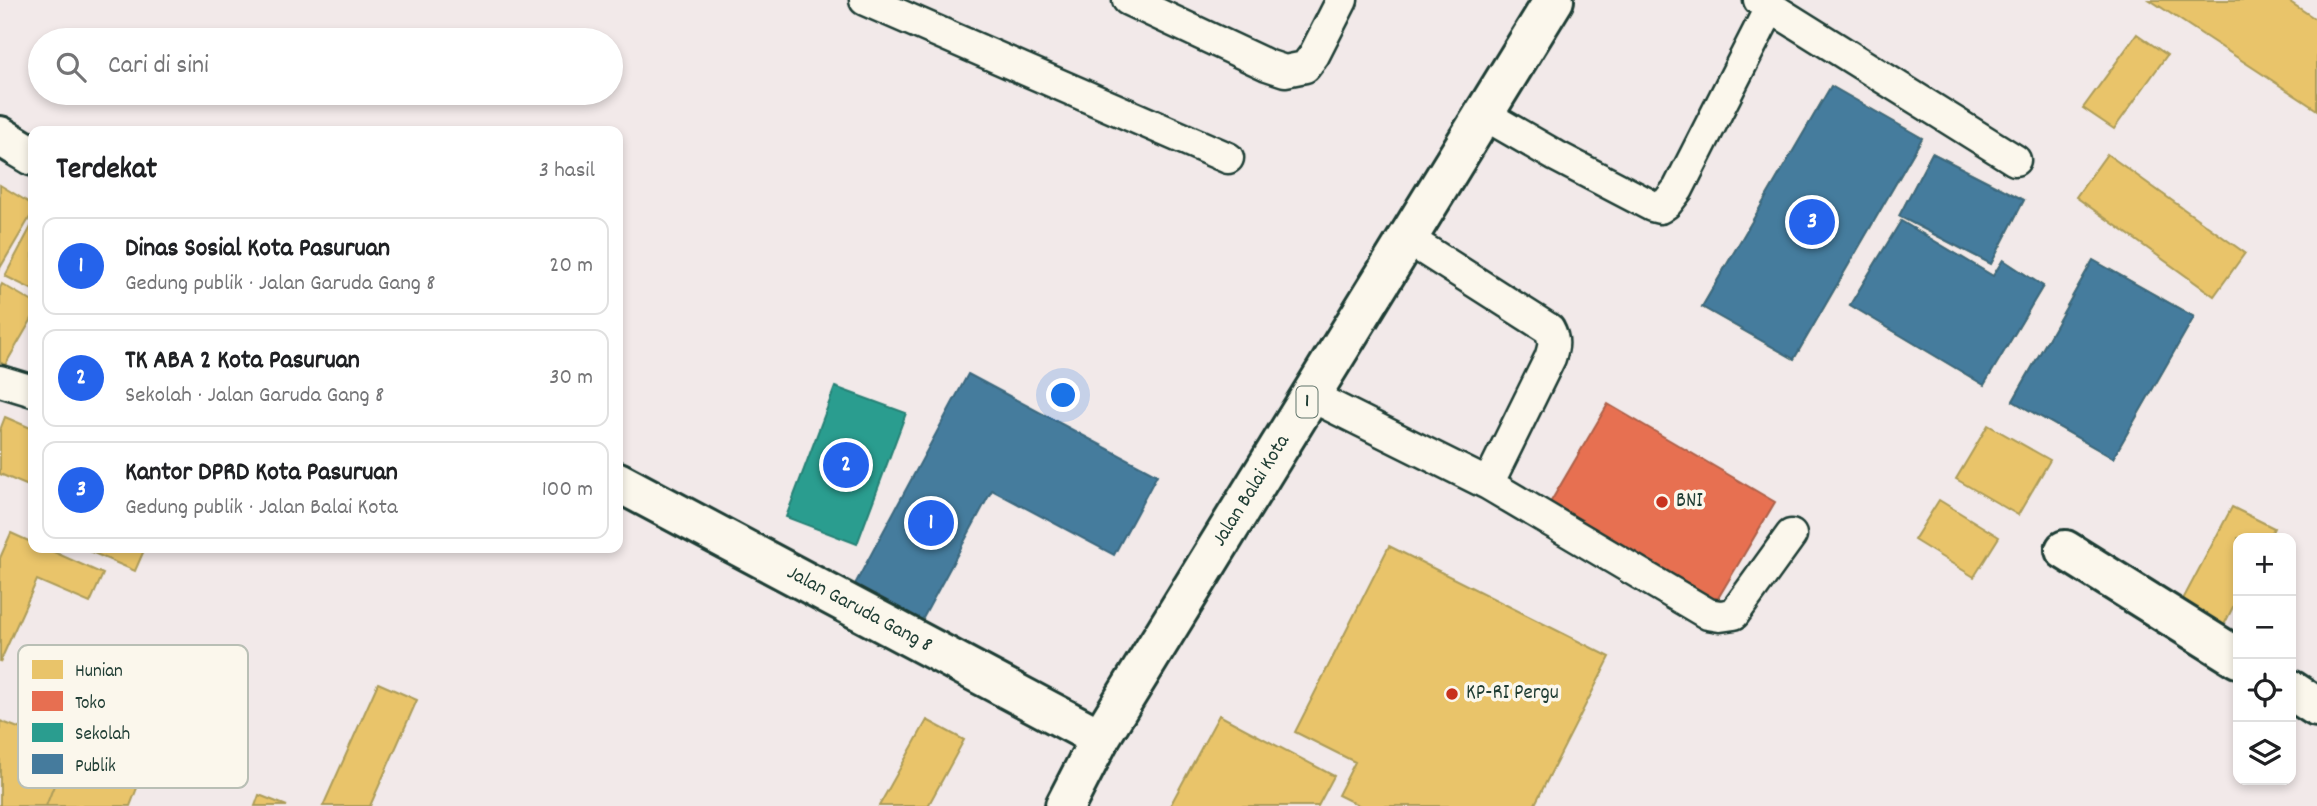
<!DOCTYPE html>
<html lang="id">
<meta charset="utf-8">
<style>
body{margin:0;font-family:Dekko,sans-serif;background:#f2f2f2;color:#202124}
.controls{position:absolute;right:21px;bottom:21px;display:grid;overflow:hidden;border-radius:14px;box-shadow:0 4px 10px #0003}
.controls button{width:63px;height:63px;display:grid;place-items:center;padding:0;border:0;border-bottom:2px solid #e0e0e0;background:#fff;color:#202124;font:35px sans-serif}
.you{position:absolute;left:1064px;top:396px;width:24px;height:24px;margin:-18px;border:5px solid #fff;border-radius:50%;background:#1a73e8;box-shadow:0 0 0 10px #1a73e833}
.badge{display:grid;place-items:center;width:46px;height:46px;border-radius:50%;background:#2563eb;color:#fff;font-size:23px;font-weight:700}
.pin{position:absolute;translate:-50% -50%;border:4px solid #fff;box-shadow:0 2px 7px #0006}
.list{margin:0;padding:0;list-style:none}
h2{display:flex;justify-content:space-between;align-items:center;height:91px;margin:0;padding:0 28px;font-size:30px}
h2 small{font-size:23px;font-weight:400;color:#757577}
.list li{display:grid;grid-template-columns:46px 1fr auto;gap:21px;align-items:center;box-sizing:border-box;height:98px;margin:0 14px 14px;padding:0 14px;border:2px solid #e0e0e0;border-radius:14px}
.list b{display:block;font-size:26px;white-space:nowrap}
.list p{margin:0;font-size:23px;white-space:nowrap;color:#757577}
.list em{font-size:23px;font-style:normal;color:#757577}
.icon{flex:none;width:38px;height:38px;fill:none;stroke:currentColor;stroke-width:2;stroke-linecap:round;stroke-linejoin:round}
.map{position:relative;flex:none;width:2317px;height:806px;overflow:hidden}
.search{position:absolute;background:#fff;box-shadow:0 4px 10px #0003;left:28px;top:28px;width:595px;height:77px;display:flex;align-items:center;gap:18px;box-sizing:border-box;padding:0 24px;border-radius:38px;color:#757577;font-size:26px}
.panel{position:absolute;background:#fff;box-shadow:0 4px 10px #0003;left:28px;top:126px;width:595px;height:427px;border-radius:14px}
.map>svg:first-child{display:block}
.homes{fill:#e9c46a;stroke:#ac9c5a;stroke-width:2}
.shops{fill:#e76f51;stroke:#ab6048;stroke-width:2}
.schools{fill:#2a9d8f;stroke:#278074;stroke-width:2}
.public{fill:#457b9d;stroke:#3a687e;stroke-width:2}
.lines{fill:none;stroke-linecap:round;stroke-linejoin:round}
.service-casing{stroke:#1f3d34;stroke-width:35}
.minor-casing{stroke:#1f3d34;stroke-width:44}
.trunk-casing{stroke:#1f3d34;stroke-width:44}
.service{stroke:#fbf7ec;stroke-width:30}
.minor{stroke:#fbf7ec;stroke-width:38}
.trunk{stroke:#fbf7ec;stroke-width:38}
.poi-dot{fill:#c8321e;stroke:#fbf7ec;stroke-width:2.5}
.labels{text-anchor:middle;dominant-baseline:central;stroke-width:7;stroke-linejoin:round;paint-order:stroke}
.shield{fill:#fbf7ec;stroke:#61756b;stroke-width:2}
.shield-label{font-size:19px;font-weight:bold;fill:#1f3d34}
.street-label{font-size:21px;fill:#1f3d34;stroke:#fbf7ec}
.poi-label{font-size:21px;fill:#1f3d34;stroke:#fbf7ec;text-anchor:start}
.key{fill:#fbf7ec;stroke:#b9bfb5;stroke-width:2}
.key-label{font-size:19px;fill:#1f3d34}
</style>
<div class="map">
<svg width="2317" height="806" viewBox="0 0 2317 806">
<rect width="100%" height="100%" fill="#f2e9e9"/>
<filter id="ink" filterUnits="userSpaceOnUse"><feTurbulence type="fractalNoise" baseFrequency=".0143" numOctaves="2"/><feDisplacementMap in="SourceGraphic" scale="14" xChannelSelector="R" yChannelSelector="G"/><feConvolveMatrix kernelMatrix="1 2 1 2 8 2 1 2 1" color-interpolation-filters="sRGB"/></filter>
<g filter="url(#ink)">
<!-- homes -->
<path class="homes" d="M2150,0H2287L2317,20V110Z
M2137,34L2167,55L2114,129L2083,108Z
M1831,86L1922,138L1794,359L1702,307Z
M1932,153L2024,200L1991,264L1899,216Z
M2107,154L2245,253L2214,296L2076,197Z
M0,185L33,205V212L0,268Z
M1901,221L1993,276L2003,260L2043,286L1984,385L1850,305Z
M33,223V290L5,276Z
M2093,260L2194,317L2113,458L2013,401Z
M2,284L33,302V317L5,365L0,362V288Z
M5,417L33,429V488L0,474V430Z
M1988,425L2050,460L2018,515L1956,479Z
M1939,500L1999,537L1974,577L1914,540Z
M2232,507L2274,528L2269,538H2238V597L2224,625L2181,603Z
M11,533L33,543V548H45L103,574L90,603L37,580L0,662V558Z
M1389,546L1610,657L1534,806H1360L1338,795L1355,762L1295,732Z
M82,548H145L135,571Z
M378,683L417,700L370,806H323Z
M1219,715L1334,776L1318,806H1170Z
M927,720L964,740L928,806H879Z
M0,721L69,747L46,806H0Z
M69,747L142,775L130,806H46Z
M259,795L287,806H255Z"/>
<!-- shops -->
<path class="shops" d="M1608,404L1775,502L1717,600L1550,503Z"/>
<!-- schools -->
<path class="schools" d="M835,387L906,413L857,544L786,517Z"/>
<!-- public -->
<path class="public" d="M1831,86L1922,138L1794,359L1702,307Z
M1932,153L2024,200L1991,264L1899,216Z
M1901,221L1993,276L2003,260L2043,286L1984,385L1850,305Z
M2093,260L2194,317L2113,458L2013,401Z
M968,374L1157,475L1114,555L992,490L921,622L854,586Z"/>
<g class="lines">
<!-- service casing -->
<g class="service-casing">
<path id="service" d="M865,0L1228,158
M1128,0L1267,65L1285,71L1305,67L1314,55L1342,0
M1759,0L2015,160
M1485,115L1556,156L1652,206L1660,208L1667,203L1678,189L1770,8
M0,381L33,391
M1311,396L1488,484L1550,358C1554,346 1555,340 1549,329L1408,239
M1488,484L1708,614L1720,616L1734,614L1791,535"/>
</g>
<!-- minor casing -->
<g class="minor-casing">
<path id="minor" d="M0,136L33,156
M618,482L1100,738
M2065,550L2238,658
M2291,690L2317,707"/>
</g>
<!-- trunk casing -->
<g class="trunk-casing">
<path id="trunk" d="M1065,806L1100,738L1554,0"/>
</g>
<!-- service -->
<use href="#service" class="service"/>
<!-- minor -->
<use href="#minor" class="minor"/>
<!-- trunk -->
<use href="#trunk" class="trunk"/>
</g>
</g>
<!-- markers -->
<g class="poi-dot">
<circle cx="1662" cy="502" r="7"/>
<circle cx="1452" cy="694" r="7"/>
</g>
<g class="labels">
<!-- shield labels -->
<rect class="shield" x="1296.5" y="386.5" width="21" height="31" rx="5"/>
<g class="shield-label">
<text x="1307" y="402">1</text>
</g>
<!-- street labels -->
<g class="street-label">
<text transform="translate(1252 491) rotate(-58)">Jalan Balai Kota</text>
<text transform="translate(859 610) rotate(28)">Jalan Garuda Gang 8</text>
</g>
<!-- poi labels -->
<g class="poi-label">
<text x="1676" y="502">BNI</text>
<text x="1466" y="694">KP-RI Pergu</text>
</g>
</g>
<!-- legend -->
<rect x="18" y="645" width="230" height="143" rx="10" class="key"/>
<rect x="32" y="660" width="31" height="19" fill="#e9c46a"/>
<rect x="32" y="691" width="31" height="20" fill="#e76f51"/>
<rect x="32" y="723" width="31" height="19" fill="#2a9d8f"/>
<rect x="32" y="754" width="31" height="20" fill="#457b9d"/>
<g class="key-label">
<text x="75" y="676">Hunian</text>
<text x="75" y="708">Toko</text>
<text x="75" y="739">Sekolah</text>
<text x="75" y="771">Publik</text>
</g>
</svg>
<div class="controls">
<button>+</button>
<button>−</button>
<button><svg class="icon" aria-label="locate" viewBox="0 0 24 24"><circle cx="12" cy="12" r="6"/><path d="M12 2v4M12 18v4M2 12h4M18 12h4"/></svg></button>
<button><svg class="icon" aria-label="layers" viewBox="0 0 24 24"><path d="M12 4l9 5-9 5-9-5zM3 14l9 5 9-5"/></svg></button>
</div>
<div class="you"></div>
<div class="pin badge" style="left:931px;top:523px">1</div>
<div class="pin badge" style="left:846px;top:465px">2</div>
<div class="pin badge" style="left:1812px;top:222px">3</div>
<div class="search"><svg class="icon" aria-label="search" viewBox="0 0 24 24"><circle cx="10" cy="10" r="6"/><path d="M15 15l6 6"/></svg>Cari di sini</div>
<section class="panel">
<h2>Terdekat<small>3 hasil</small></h2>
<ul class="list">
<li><span class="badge">1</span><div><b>Dinas Sosial Kota Pasuruan</b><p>Gedung publik · Jalan Garuda Gang 8</p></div><em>20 m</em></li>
<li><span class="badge">2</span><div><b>TK ABA 2 Kota Pasuruan</b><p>Sekolah · Jalan Garuda Gang 8</p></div><em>30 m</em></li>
<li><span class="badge">3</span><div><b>Kantor DPRD Kota Pasuruan</b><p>Gedung publik · Jalan Balai Kota</p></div><em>100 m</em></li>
</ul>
</section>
</div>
